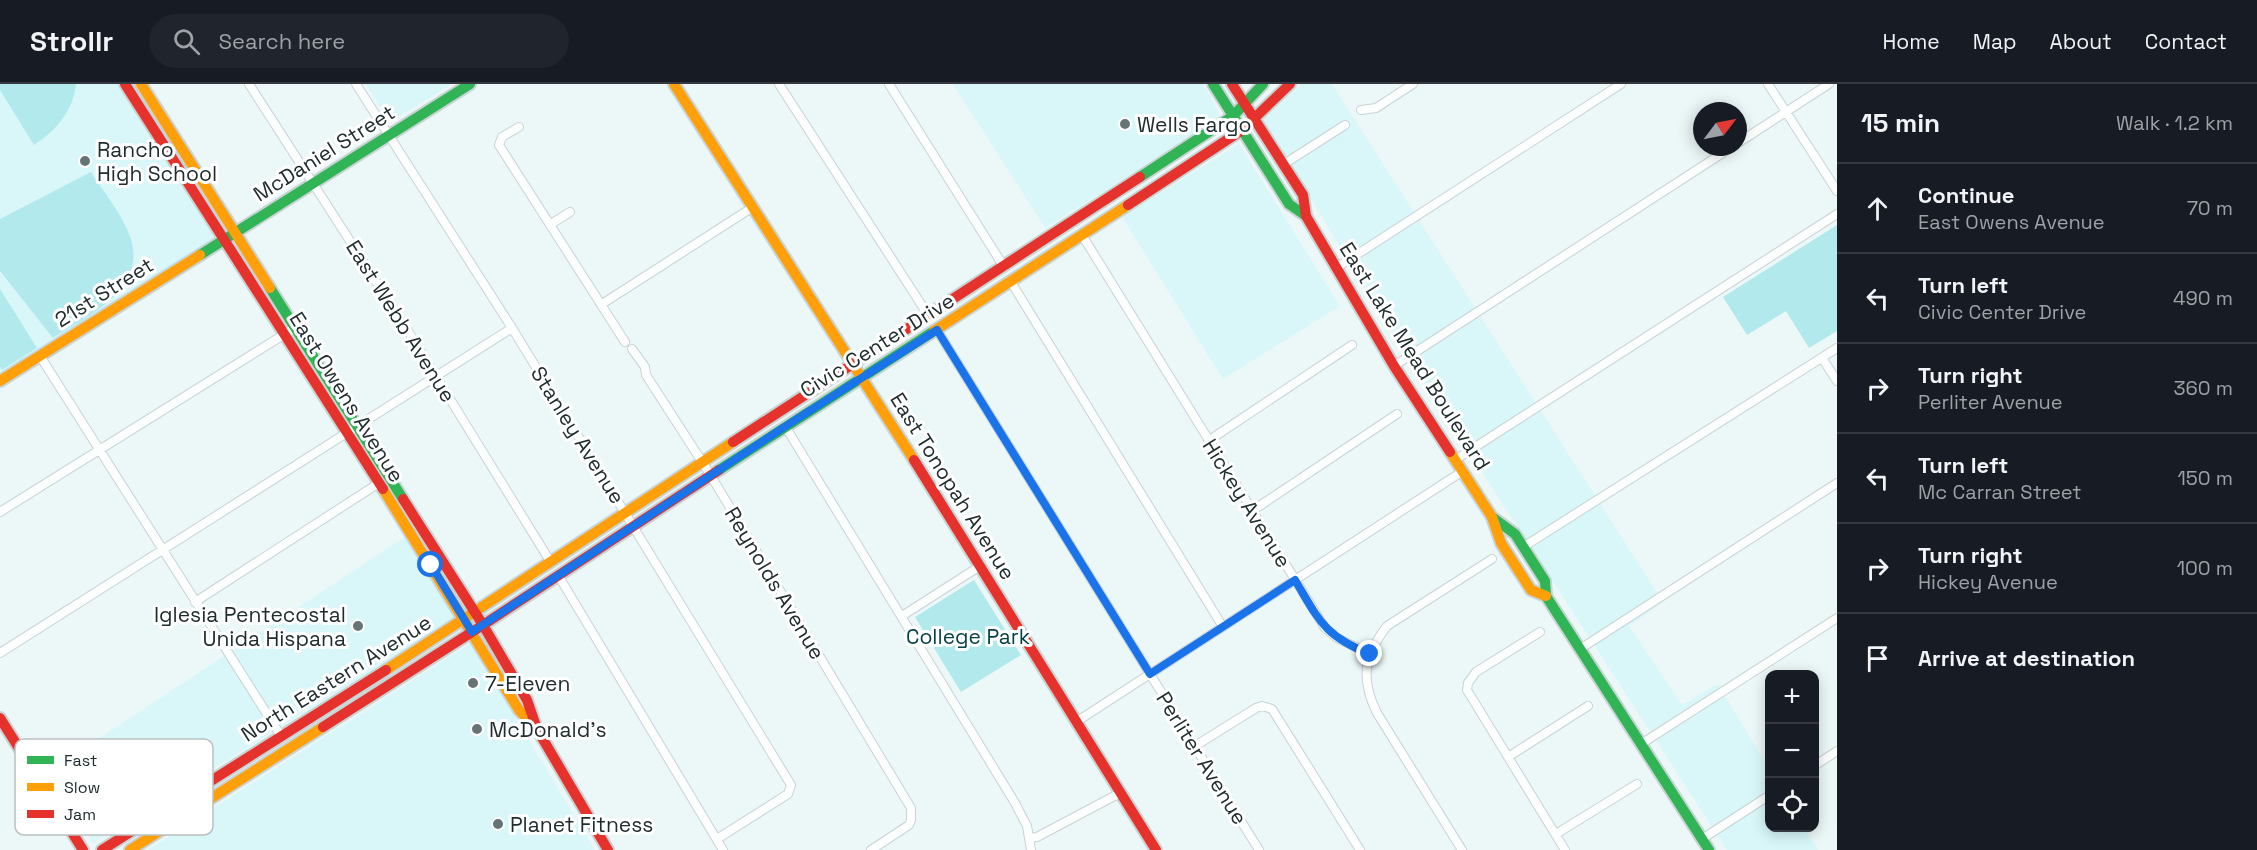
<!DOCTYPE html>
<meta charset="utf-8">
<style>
body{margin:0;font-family:"Space Grotesk",sans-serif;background:#20242c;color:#f1f3f6}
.controls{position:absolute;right:18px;bottom:18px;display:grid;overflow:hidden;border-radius:12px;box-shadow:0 3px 15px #0003}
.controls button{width:54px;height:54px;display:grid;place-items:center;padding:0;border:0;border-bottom:2px solid #363941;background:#171b24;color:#f1f3f6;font:30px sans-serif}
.compass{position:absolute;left:1693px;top:18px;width:54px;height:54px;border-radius:50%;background:#171b24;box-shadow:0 3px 15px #0003;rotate:58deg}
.stop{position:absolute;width:18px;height:18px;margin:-14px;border:4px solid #1a73e8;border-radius:50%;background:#fff}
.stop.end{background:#1a73e8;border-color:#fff;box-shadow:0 2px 6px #0008}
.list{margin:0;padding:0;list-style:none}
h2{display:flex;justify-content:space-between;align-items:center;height:78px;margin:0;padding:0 24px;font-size:26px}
h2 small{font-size:20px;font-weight:400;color:#9ea1a6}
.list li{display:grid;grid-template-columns:39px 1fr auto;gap:18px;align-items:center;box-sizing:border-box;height:90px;padding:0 24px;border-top:2px solid #363941}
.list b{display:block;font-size:22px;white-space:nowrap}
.list p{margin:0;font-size:20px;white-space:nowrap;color:#9ea1a6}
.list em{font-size:20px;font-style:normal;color:#9ea1a6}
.icon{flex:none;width:33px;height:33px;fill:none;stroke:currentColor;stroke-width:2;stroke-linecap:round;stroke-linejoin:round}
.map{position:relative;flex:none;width:1837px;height:766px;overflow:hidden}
header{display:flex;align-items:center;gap:36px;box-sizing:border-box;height:84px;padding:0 30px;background:#171b24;border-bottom:2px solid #363941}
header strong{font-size:28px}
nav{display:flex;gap:33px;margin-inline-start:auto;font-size:21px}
.search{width:420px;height:54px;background:#20242c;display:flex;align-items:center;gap:15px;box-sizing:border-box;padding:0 21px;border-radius:33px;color:#9ea1a6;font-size:22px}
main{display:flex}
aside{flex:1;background:#171b24}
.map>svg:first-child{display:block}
.built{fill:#d9f7f9}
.green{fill:#b1e9ed}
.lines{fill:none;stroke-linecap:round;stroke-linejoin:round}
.street-casing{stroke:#c8d3d4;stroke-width:10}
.fast-casing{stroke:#c8d3d4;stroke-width:14}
.slow-casing{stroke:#c8d3d4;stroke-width:14}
.jam-casing{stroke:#c8d3d4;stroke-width:14}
.street{stroke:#fcfefe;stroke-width:8}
.fast{stroke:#30b455;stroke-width:10}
.slow{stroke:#ff9f0a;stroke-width:10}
.jam{stroke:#e5322d;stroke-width:10}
.route{stroke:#1a73e8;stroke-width:8}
.poi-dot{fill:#677475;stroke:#fff;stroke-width:2}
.labels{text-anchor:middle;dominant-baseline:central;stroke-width:6;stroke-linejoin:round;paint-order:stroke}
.poi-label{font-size:21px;fill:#202d2e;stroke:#fff;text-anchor:start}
.street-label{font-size:21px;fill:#202d2e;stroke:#fff}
.park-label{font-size:21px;fill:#064145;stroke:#fff}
.key{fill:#fff;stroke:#bcc0c0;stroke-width:1.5}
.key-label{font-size:16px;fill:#202d2e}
</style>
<header>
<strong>Strollr</strong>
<div class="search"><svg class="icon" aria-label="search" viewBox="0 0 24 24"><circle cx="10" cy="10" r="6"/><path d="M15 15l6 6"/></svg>Search here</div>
<nav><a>Home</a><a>Map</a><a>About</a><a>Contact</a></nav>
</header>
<main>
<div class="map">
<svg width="1837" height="766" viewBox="0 0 1837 766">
<rect width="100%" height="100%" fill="#ecf7f8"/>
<!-- built -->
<path class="built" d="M0,0H122L218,154L0,290Z
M366,0H452L390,38Z
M953,0H1203L1219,29L1218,34L1204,44L1045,144Z
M1301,0H1332L1663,518L1629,542L1682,621L1718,600L1769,685L1770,744H1805L1818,766H1727L1401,263L1263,36Z
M1239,60L1340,222L1223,295L1122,133Z
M405,453L456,534L93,759L48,688Z
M471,559L595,766H148Z"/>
<!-- green -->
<path class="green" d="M0,0H76C73,27 56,47 34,61L0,6Z
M91,88C104,109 123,131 131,155C146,207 88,232 53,254L0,187V135Z
M1837,141V247L1809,264L1786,227L1747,251L1723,213Z
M0,205L37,264L2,286L0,283Z
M974,496L1021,571L961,608L915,533Z"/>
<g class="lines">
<!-- street casing -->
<g class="street-casing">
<path id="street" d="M249,0L408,247L550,477
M356,0L512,244L791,701L788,710L717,755
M779,0L928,231
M889,0L1004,183
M1768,0L1837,107
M1361,26L1376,24L1413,0
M519,43L502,53L499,61L625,258
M1738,59L1829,0
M1284,80L1345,41
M551,140L570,128
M1082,151L1325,544L1337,554L1370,570
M1336,184L1621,0
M1011,198L1223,543
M602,220L753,123
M937,246L1259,766
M632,265L645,283L646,291L708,387L911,724V736L909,741L871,766
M40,272L281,652
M1822,274L1837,297
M1394,282L1732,63
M785,342L1015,719L1027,742L1031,766
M1208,357L1352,261
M1455,376L1837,130
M1252,427L1397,330
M0,428L296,243
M1523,463L1837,264
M558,491L723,766
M195,518L379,399
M902,532L980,482
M1540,548L1476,588L1468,599L1467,606L1565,766
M1580,565L1837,399
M0,569L512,244
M1076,638L1463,387
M1641,660L1837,534
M1195,662L1256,624L1262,622L1272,625L1360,766
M1508,673L1588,622
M1814,682L1837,667
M1556,750L1637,700
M1030,754L1037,753L1120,709
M1702,755L1770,711
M1462,766L1377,629C1360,595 1364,572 1387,542L1492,475"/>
</g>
<!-- fast casing -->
<g class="fast-casing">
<path id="fast" d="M1213,0L1289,120L1306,132
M1140,93L1233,32L1263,0
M200,171L470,0
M270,204L403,415
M719,386L934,247
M1492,433L1515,450L1545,497L1546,512L1709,766"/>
</g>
<!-- slow casing -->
<g class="slow-casing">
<path id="slow" d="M141,0L270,204
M674,0L914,376
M934,247L1128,121
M0,297L200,171
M1450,368L1492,433L1501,459L1531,506L1546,512
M383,405L519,626L535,643
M386,586L733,358
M130,766L323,643"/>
</g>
<!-- jam casing -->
<g class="jam-casing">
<path id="jam" d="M125,0L383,405
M1232,0L1303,111L1306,132L1394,282L1450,368
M1128,121L1242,46L1290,0
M733,358L1140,93
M914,376L1156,766
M403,415L483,541L527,616L537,645L608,766
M0,634L83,766
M323,643L483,541L719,386
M102,766L386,586"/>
</g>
<!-- street -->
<use href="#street" class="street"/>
<!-- fast -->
<use href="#fast" class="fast"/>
<!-- slow -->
<use href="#slow" class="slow"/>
<!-- jam -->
<use href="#jam" class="jam"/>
</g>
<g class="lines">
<!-- route -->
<path class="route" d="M431,481L472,548L786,342L937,246L1150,590L1295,496C1319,536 1324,552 1370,570"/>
</g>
<!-- markers -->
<g class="poi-dot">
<circle cx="1125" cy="40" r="6"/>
<circle cx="85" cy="77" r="6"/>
<circle cx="358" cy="542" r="6"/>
<circle cx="473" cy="599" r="6"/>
<circle cx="477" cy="645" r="6"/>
<circle cx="498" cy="740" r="6"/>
</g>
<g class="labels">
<!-- poi labels -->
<g class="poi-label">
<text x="1137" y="40">Wells Fargo</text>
<text x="97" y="65">Rancho<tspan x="97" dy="24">High School</tspan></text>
<text x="346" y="530" text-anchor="end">Iglesia Pentecostal<tspan x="346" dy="24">Unida Hispana</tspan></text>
<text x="485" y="599">7-Eleven</text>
<text x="489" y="645">McDonald's</text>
<text x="510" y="740">Planet Fitness</text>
</g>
<!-- street labels -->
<g class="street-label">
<text transform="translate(324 69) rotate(-32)">McDaniel Street</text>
<text transform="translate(104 208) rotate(-32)">21st Street</text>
<text transform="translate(401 237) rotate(58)">East Webb Avenue</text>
<text transform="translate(877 261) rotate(-32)">Civic Center Drive</text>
<text transform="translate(1415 272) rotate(58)">East Lake Mead Boulevard</text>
<text transform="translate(347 313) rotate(58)">East Owens Avenue</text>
<text transform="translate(578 351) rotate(58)">Stanley Avenue</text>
<text transform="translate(953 402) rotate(58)">East Tonopah Avenue</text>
<text transform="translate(1247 419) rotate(58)">Hickey Avenue</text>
<text transform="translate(775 499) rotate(59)">Reynolds Avenue</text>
<text transform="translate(336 594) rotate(-32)">North Eastern Avenue</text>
<text transform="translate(1202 674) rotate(58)">Perliter Avenue</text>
</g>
<!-- park labels -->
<g class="park-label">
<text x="968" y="552">College Park</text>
</g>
</g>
<!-- legend -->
<rect x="15" y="655" width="198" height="96" rx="9" class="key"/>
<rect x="27" y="672" width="27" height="8" fill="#30b455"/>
<rect x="27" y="699" width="27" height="8" fill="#ff9f0a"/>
<rect x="27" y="726" width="27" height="8" fill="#e5322d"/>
<g class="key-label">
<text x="64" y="682">Fast</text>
<text x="64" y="709">Slow</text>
<text x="64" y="736">Jam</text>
</g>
</svg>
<div class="controls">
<button>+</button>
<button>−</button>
<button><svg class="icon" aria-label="locate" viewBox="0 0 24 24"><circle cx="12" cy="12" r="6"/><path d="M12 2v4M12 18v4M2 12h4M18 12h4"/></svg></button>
</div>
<svg class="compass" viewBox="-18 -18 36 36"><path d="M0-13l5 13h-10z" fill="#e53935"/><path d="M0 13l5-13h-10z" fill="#9ea1a6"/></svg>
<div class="stop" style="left:431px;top:481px"></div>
<div class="stop end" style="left:1370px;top:570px"></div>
</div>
<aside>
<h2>15 min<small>Walk · 1.2 km</small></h2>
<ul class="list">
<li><svg class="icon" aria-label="ahead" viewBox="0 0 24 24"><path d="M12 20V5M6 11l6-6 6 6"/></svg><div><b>Continue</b><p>East Owens Avenue</p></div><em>70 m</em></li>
<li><svg class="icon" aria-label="left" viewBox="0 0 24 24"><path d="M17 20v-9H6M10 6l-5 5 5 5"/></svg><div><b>Turn left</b><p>Civic Center Drive</p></div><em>490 m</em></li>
<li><svg class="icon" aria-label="right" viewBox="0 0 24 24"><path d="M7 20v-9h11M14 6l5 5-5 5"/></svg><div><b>Turn right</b><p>Perliter Avenue</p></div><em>360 m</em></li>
<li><svg class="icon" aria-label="left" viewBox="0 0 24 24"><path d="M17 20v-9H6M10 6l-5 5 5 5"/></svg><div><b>Turn left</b><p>Mc Carran Street</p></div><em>150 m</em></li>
<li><svg class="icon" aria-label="right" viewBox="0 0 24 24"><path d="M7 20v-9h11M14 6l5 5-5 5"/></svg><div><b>Turn right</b><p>Hickey Avenue</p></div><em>100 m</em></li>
<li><svg class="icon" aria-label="arrive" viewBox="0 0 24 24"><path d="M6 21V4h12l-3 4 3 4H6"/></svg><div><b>Arrive at destination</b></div></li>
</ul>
</aside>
</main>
